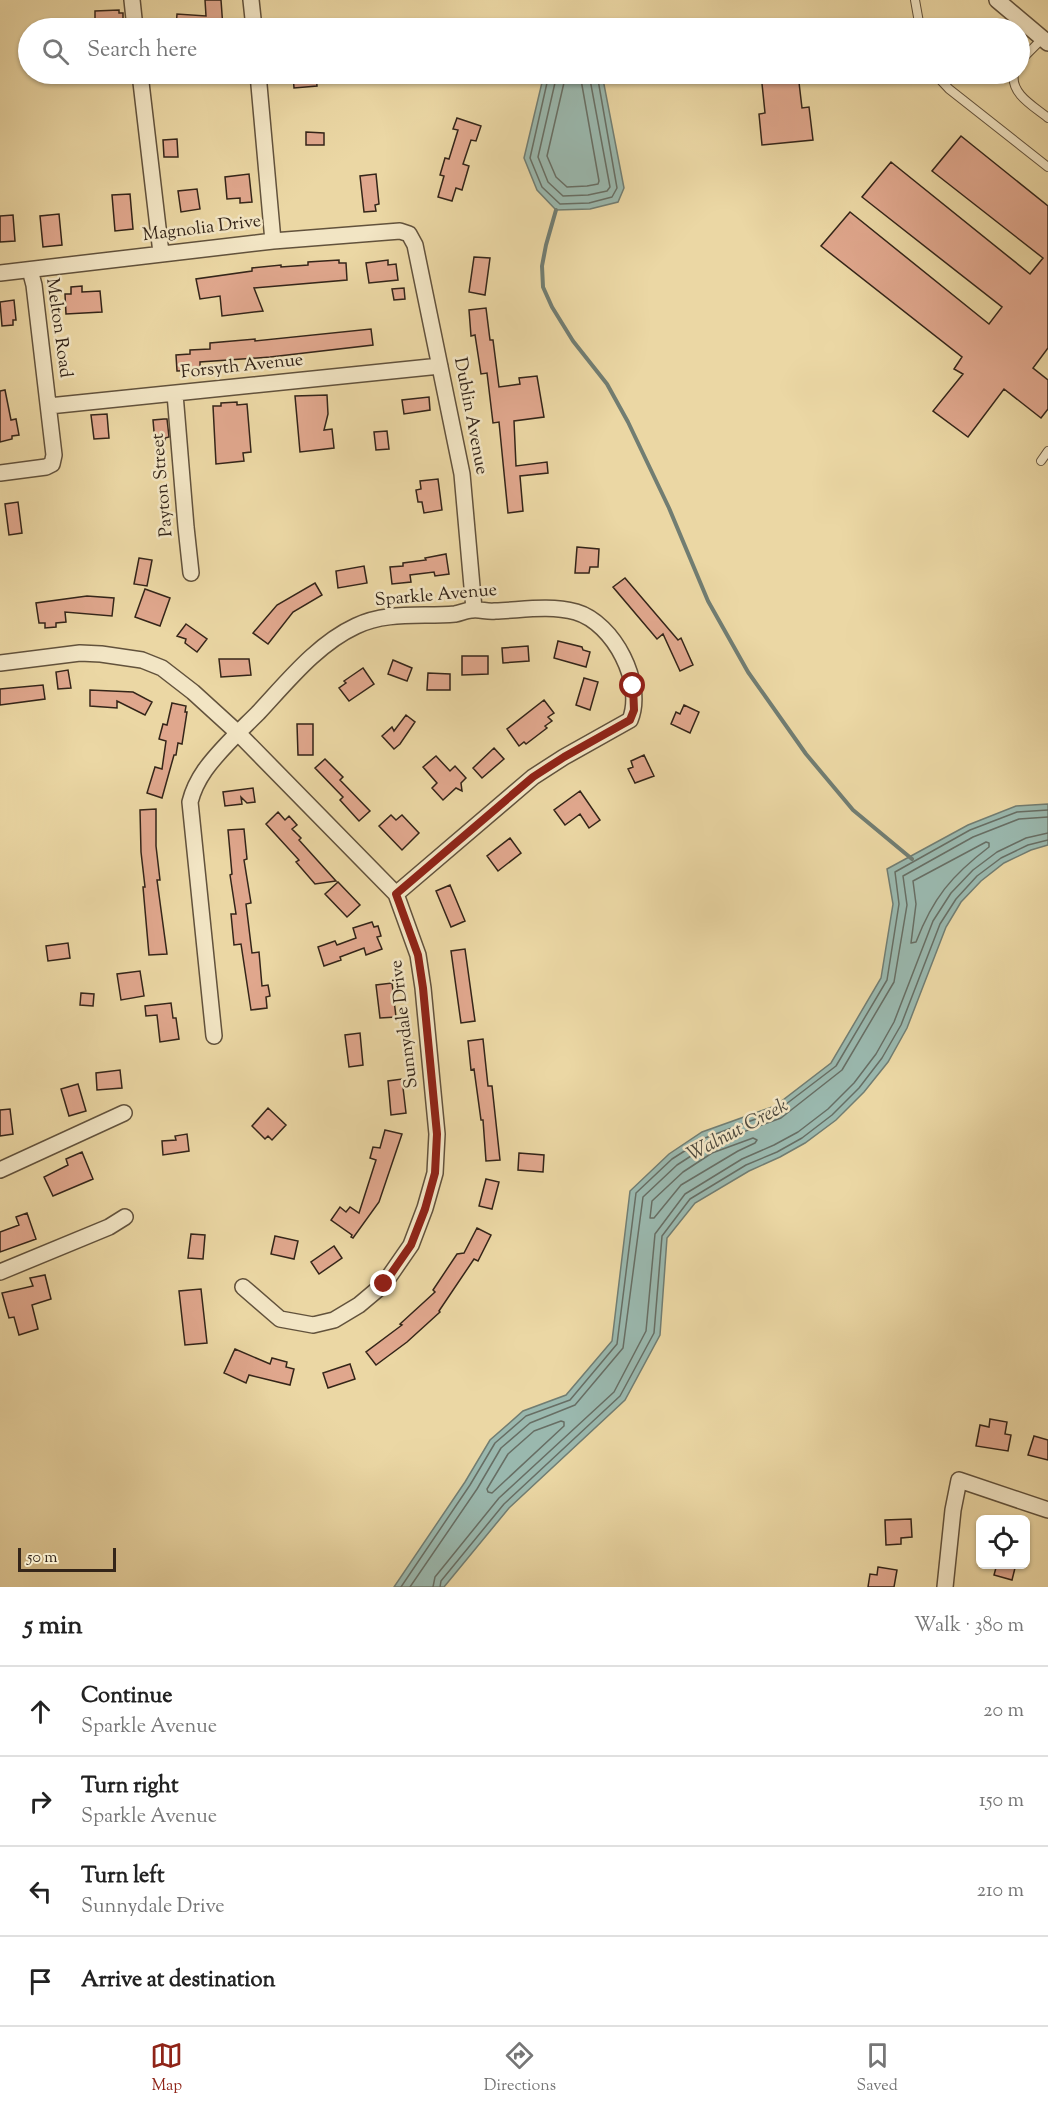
<!DOCTYPE html>
<meta charset="utf-8">
<style>
body{margin:0;font-family:"Sorts Mill Goudy",serif;background:#f2f2f2;color:#222}
.controls{position:absolute;right:18px;bottom:18px;display:grid;overflow:hidden;border-radius:9px;box-shadow:0 2px 4px #0004}
.controls button{width:54px;height:54px;display:grid;place-items:center;padding:0;border:0;border-bottom:2px solid #e0e0e0;background:#fff;color:#222;font:30px sans-serif}
.scale{position:absolute;left:18px;bottom:15px;width:98px;box-sizing:border-box;padding-left:6px;border:3px solid #342519;border-top:0;font-size:16px;line-height:21px;white-space:nowrap;color:#342519;-webkit-text-stroke:4px #f2e5c4;paint-order:stroke}
.stop{position:absolute;width:18px;height:18px;margin:-14px;border:4px solid #8f2418;border-radius:50%;background:#fff}
.stop.end{background:#8f2418;border-color:#fff;box-shadow:0 2px 6px #0008}
.list{margin:0;padding:0;list-style:none}
h2{display:flex;justify-content:space-between;align-items:center;height:78px;margin:0;padding:0 24px;font-size:26px}
h2 small{font-size:20px;font-weight:400;color:#767676}
.list li{display:grid;grid-template-columns:39px 1fr auto;gap:18px;align-items:center;box-sizing:border-box;height:90px;padding:0 24px;border-top:2px solid #e0e0e0}
.list b{display:block;font-size:22px;white-space:nowrap}
.list p{margin:0;font-size:20px;white-space:nowrap;color:#767676}
.list em{font-size:20px;font-style:normal;color:#767676}
.icon{flex:none;width:33px;height:33px;fill:none;stroke:currentColor;stroke-width:2;stroke-linecap:round;stroke-linejoin:round}
.map{position:relative;flex:none;width:1048px;height:1587px;overflow:hidden}
.search{position:absolute;background:#fff;box-shadow:0 2px 4px #0004;left:18px;right:18px;top:18px;height:66px;display:flex;align-items:center;gap:15px;box-sizing:border-box;padding:0 21px;border-radius:33px;color:#767676;font-size:22px}
.sheet{height:438px;background:#fff}
nav{display:flex;justify-content:space-around;align-items:center;box-sizing:border-box;height:84px;border-top:2px solid #e0e0e0;background:#fff;font-size:16px;color:#767676}
nav a{display:grid;justify-items:center;gap:3px}
nav .on{color:#8f2418}
.map>svg:first-child{display:block}
.water{fill:#9ab8ae;stroke:#717d72;stroke-width:1.5}
.lines{fill:none;stroke-linecap:round;stroke-linejoin:round}
.shore{stroke:#676e64;stroke-width:1.5}
.stream{stroke:#717d72;stroke-width:4}
.building{fill:#e0a78d;stroke:#342519;stroke-width:1.5}
.service-casing{stroke:#62523c;stroke-width:10}
.minor-casing{stroke:#62523c;stroke-width:18}
.service{stroke:#f2e5c4;stroke-width:8}
.minor{stroke:#f2e5c4;stroke-width:15}
.route{stroke:#8f2418;stroke-width:8}
.labels{text-anchor:middle;dominant-baseline:central;stroke-width:5;stroke-linejoin:round;paint-order:stroke}
.street-label{font-size:18px;fill:#342519;stroke:#f2e5c4}
.water-label{font-size:20px;font-style:italic;fill:#4e4a3e;stroke:#f2e5c4}
</style>
<div class="map">
<svg width="1048" height="1587" viewBox="0 0 1048 1587">
<rect width="100%" height="100%" fill="#ebd7a4"/>
<filter id="stains"><feTurbulence type="fractalNoise" baseFrequency=".00333" numOctaves="4"/><feColorMatrix values="0 0 0 0 .2 0 0 0 0 .09 0 0 0 0 .02 0 0 0 .5 -.17"/></filter>
<radialGradient id="worn" r=".72"><stop offset=".6" stop-color="#630" stop-opacity="0"/><stop offset="1" stop-color="#630" stop-opacity=".3"/></radialGradient>
<!-- water -->
<path class="water" d="M544,74H602L624,188L618,202L590,209L556,210L537,190L524,158Z
M1048,804V845L1031,850L1004,863L981,881L961,902L946,927L907,1028L888,1062L864,1092L836,1120L805,1143L780,1157L749,1171L695,1203L667,1238L660,1335L625,1400L509,1508L444,1587H394L465,1482L490,1440L523,1411L566,1395L612,1341L630,1191L669,1154L702,1132L775,1106L831,1063L881,978L893,904L887,869L968,825L1016,806Z"/>
<g class="lines">
<!-- shore -->
<path class="shore" d="M549,74L530,158L542,187L560,204L589,203L612,197L617,188L597,74
M557,74L538,157L548,182L563,196L588,195L607,191L610,187L589,74
M566,74L547,156L556,177L567,187L587,186L598,184L599,181L580,74
M986,842L989,843V847C951,876 933,898 916,942L911,943L916,904L913,881Z
M753,1138L757,1140L755,1143L738,1151L681,1185L654,1218H650L652,1201L683,1172L712,1153Z
M561,1421L564,1422V1426L492,1493L488,1492L487,1489L508,1454L534,1431Z
M401,1587L470,1485L495,1443L526,1416L570,1400L617,1344L636,1193L672,1159L705,1138L777,1111L836,1066L887,980L899,904L895,872L970,830L1017,812L1048,810
M410,1587L477,1489L501,1448L530,1423L575,1405L623,1348L643,1197L677,1165L708,1145L781,1118L842,1070L894,982L907,905L903,876L973,837L1019,819L1048,817
M433,1587L435,1577L499,1498L614,1392L646,1331L655,1234L685,1194L742,1159L774,1145L798,1132L828,1109L854,1083L876,1054L894,1022L933,921L951,893L973,870L997,852L1026,838L1048,833
M440,1587L441,1581L504,1504L620,1396L654,1333L662,1236L690,1199L746,1165L777,1152L802,1138L832,1115L859,1088L882,1058L901,1025L940,924L956,899L977,876L1001,858L1028,845L1048,840"/>
<!-- stream -->
<path class="stream" d="M556,210L546,245L542,266L543,287L552,307L573,341L607,384L628,422L669,508L708,601L748,672L806,754L853,810L912,859"/>
</g>
<!-- building -->
<path class="building" d="M205,0H221L223,28H176L177,14L206,16Z
M119,10V13H123V24L118,25H95V11Z
M293,74H316L317,86L294,88Z
M761,74H798L802,108L809,107L813,140L762,145L759,114L765,113Z
M457,118L481,126L476,141L471,140L463,164L469,166L462,190L456,188L452,201L438,197L444,176L440,175L445,158L449,159L458,130L453,129Z
M306,132L324,133V145H306Z
M961,136L1048,206V348L1033,368L1048,380V409L1041,418L1004,389L968,437L933,411L963,374L954,369L962,357L821,246L850,212L989,324L1002,307L862,197L891,162L1030,274L1043,258L932,171Z
M177,139L178,157H164L163,140Z
M249,174L252,202L240,203V198L227,199L225,177Z
M376,174L379,204L375,205L376,211L364,212L360,176Z
M197,189L200,209L181,212L178,191Z
M130,194L133,229L115,231L112,195Z
M59,214L62,245L43,247L40,216Z
M13,215L15,241L0,242V216Z
M474,257L490,258L485,295L469,292Z
M339,260V263H346L347,280L254,288L263,311L222,316L220,296L200,299L196,279L252,271V268L281,265V267L308,265V262Z
M388,260V265L396,264L398,280L369,283L366,263Z
M82,286V292L100,291L102,312L66,314L65,294H71V287Z
M404,288L405,299L394,300L392,289Z
M14,300L16,320H13V325L2,326L0,302Z
M486,308L490,340H493L499,387L520,384L519,378L537,376L544,417L514,421L516,466L547,462L548,473L520,476L523,511L508,513L499,422L493,423L487,373L481,374L475,335L471,336L469,310Z
M371,329L373,345L270,357L200,362V370L177,371L176,355L190,354V350L210,349V343L255,339V341Z
M5,390L11,420L16,419L19,435L12,436V439L0,442V391Z
M327,395L328,414L324,430L332,429L334,448L300,452L295,396Z
M429,397L430,410L404,414L402,400Z
M237,402V405L247,404L251,452L243,453L244,461L216,464L213,406H221V403Z
M107,414L109,438L94,439L91,415Z
M164,419H167L169,437L165,438V442L155,443L153,420Z
M387,431L389,449L376,450L374,432Z
M438,479L442,510L424,513L422,502H418L416,490L421,489L420,481Z
M18,502L22,533L9,535L5,504Z
M577,547L599,549L598,567H590L589,573H575Z
M446,554L449,574L435,576L434,572L410,575L411,582L392,584L390,567L403,566V563L426,560L425,558Z
M139,558L152,560L147,586L134,584Z
M364,566L367,583L338,588L336,571Z
M625,578L678,640L681,638L693,665L680,671L663,634L657,639L613,587Z
M315,583L322,595L293,612L268,644L253,633L277,605Z
M145,589L170,598L160,626L135,617Z
M87,596L114,598L112,616L65,612L66,622L56,623V627L45,628V623H39L36,603Z
M186,624L207,639L197,652L185,643L186,639L177,636Z
M558,641L582,647L583,650L590,652L586,667L554,658Z
M528,646L529,661L503,663L502,648Z
M462,656H488V674L462,675Z
M219,659H249L251,675L221,677Z
M393,660L412,668L407,681L388,674Z
M363,668L374,684L349,701L339,688L346,683L344,681Z
M68,670L71,688L58,689L56,672Z
M428,673L450,674V690H427Z
M584,678L598,682L590,710L576,705Z
M43,685L45,699L0,705V689Z
M90,690L133,692L152,702L145,715L117,701V708L90,706Z
M544,700L554,713L548,717L552,721L545,726L547,728L526,744L524,742L519,746L507,729Z
M172,703L186,706L185,712H187L182,744L178,743L176,755H174L162,798L147,793L155,767L162,769L166,741L159,739L163,724L167,725Z
M684,705L699,712L690,733L671,724L676,712L680,714Z
M406,715L415,722L400,744L394,749L382,736L392,727L394,731Z
M297,724H313V755H298Z
M494,748L504,759L482,778L473,768Z
M644,755L654,776L635,783L628,769L633,767L631,761Z
M436,756L450,771L455,766L466,778L461,783L462,791L456,788L443,800L432,788L437,783L423,767Z
M325,759L343,777L340,780L370,811L359,821L340,800L343,797L315,768Z
M253,788L255,802L247,803L241,797L242,804L225,806L223,792Z
M580,791L600,820L589,828L580,814L565,825L554,810Z
M156,809V846L160,880H157L167,954L149,955L143,887H145L141,852L140,810Z
M278,812L285,820L289,816L297,825L292,829L301,838L299,840L336,881L315,884L296,862L299,860L266,824Z
M391,815L396,820L402,815L419,833L402,850L379,826Z
M244,829L247,859L244,860L251,903L246,904L252,953L259,952L262,986L268,985L270,996L266,997L267,1008L251,1010L241,944L234,945L231,914H236L230,875L232,874L228,830Z
M510,838L521,853L498,871L487,856Z
M338,882L360,905L347,917L325,894Z
M450,885L465,921L451,927L436,891Z
M372,922L374,927L378,926L381,936L377,937L382,949L366,955L364,948L340,957L341,960L324,966L318,947L335,941L337,945L356,938L353,928Z
M68,943L70,958L48,961L46,946Z
M465,949L475,1021L461,1023L451,951Z
M140,971L144,996L121,1000L117,974Z
M392,983L396,1017L380,1018L376,985Z
M81,993L94,994L93,1006L80,1005Z
M171,1003L173,1018H176L179,1039L160,1042L157,1015L146,1016L145,1006Z
M360,1033L363,1065L349,1067L345,1035Z
M483,1039L488,1086H492L500,1160L486,1161L483,1120H481L474,1069L471,1070L468,1041Z
M120,1070L122,1088L97,1090L96,1073Z
M402,1079L406,1113L391,1115L388,1081Z
M78,1084L86,1111L69,1116L61,1089Z
M268,1108L286,1125L272,1140L268,1136L265,1139L252,1126Z
M10,1109L13,1134L0,1136V1110Z
M385,1130L402,1134L379,1202L353,1238L351,1237L352,1235L331,1220L340,1207L346,1212L350,1207L359,1213L376,1160L370,1158L373,1147L380,1148Z
M187,1134L189,1151L163,1155L162,1141L176,1140L175,1136Z
M82,1152L93,1179L53,1196L44,1177L68,1165L66,1159Z
M519,1153L544,1155L543,1172L518,1170Z
M486,1179L499,1182L492,1209L479,1206Z
M27,1213L36,1239L0,1252V1232L19,1225L16,1217Z
M477,1228L491,1235L478,1261L474,1259L439,1311L440,1312L407,1342L376,1365L366,1352L402,1325L400,1324L435,1292L433,1290L457,1254L464,1253Z
M191,1234L205,1235L203,1259L188,1258Z
M275,1236L298,1241L294,1259L271,1254Z
M334,1246L342,1258L319,1274L311,1262Z
M45,1275L51,1299L32,1305L38,1329L19,1335L14,1317L9,1318L2,1293L33,1286L30,1278Z
M201,1289L207,1343L185,1345L179,1291Z
M235,1349L270,1364L272,1358L287,1362L286,1367L294,1369L290,1385L249,1375L246,1383L224,1373Z
M350,1364L355,1379L328,1388L323,1373Z
M990,1419L1007,1422L1005,1434L1011,1435L1008,1451L976,1446L980,1425L989,1427Z
M1034,1436L1048,1440V1460L1028,1455Z
M911,1519L912,1537L901,1538V1544L886,1545L885,1520Z
M997,1564H1016L1012,1580L994,1575Z
M878,1567L897,1570L894,1587H868L870,1574L877,1575Z"/>
<g class="lines">
<!-- service casing -->
<g class="service-casing">
<path id="service" d="M915,0L920,28
M1020,61L1043,38
M935,74L949,89L1048,167
M1014,74C1010,94 1035,107 1048,118
M1041,461L1048,451"/>
</g>
<!-- minor casing -->
<g class="minor-casing">
<path id="minor" d="M132,0L135,28
M251,0L254,28
M997,0L1048,43
M140,74L161,253
M258,74L273,241
M0,273L273,241L400,231L409,234L415,245L462,474L474,609
M175,394L186,527L191,573
M49,406L440,366
M0,473L46,467L52,464L54,455L34,285L30,270
M0,663L80,653L101,654L142,660L162,668L193,692L238,733L396,894L418,955L423,988L437,1134L435,1173L425,1208L411,1245L384,1284L359,1305L334,1320L313,1325L280,1319L243,1287
M214,1036L190,802C193,790 198,780 205,770C220,749 240,731 258,713C287,682 317,644 356,626C387,611 422,617 455,614C461,613 466,610 472,610C480,609 487,612 495,611C523,610 549,605 576,612C614,623 645,684 630,720L564,757L533,777L396,894
M0,1170L124,1113
M0,1272L109,1227L125,1217
M945,1587L953,1510L959,1480L1048,1510"/>
</g>
<!-- service -->
<use href="#service" class="service"/>
<!-- minor -->
<use href="#minor" class="minor"/>
</g>
<g class="lines">
<!-- route -->
<path class="route" d="M384,1284L411,1245L425,1209L435,1173L437,1134L423,988L418,955L396,894L533,777L564,757L630,720L634,710L633,686"/>
</g>
<g class="labels">
<!-- street labels -->
<g class="street-label">
<text transform="translate(202 229) rotate(-7)">Magnolia Drive</text>
<text transform="translate(58 328) rotate(82)">Melton Road</text>
<text transform="translate(242 367) rotate(-6)">Forsyth Avenue</text>
<text transform="translate(470 416) rotate(79)">Dublin Avenue</text>
<text transform="translate(163 485) rotate(-95)">Payton Street</text>
<text transform="translate(436 596) rotate(-5)">Sparkle Avenue</text>
<text transform="translate(405 1024) rotate(-97)">Sunnydale Drive</text>
</g>
<!-- water labels -->
<g class="water-label">
<text transform="translate(738 1131) rotate(-28)">Walnut Creek</text>
</g>
</g>
<rect width="100%" height="100%" filter="url(#stains)"/>
<rect width="100%" height="100%" fill="url(#worn)"/>
</svg>
<div class="controls">
<button><svg class="icon" aria-label="locate" viewBox="0 0 24 24"><circle cx="12" cy="12" r="6"/><path d="M12 2v4M12 18v4M2 12h4M18 12h4"/></svg></button>
</div>
<div class="scale">50 m</div>
<div class="stop" style="left:633px;top:686px"></div>
<div class="stop end" style="left:384px;top:1284px"></div>
<div class="search"><svg class="icon" aria-label="search" viewBox="0 0 24 24"><circle cx="10" cy="10" r="6"/><path d="M15 15l6 6"/></svg>Search here</div>
</div>
<section class="sheet">
<h2>5 min<small>Walk · 380 m</small></h2>
<ul class="list">
<li><svg class="icon" aria-label="ahead" viewBox="0 0 24 24"><path d="M12 20V5M6 11l6-6 6 6"/></svg><div><b>Continue</b><p>Sparkle Avenue</p></div><em>20 m</em></li>
<li><svg class="icon" aria-label="right" viewBox="0 0 24 24"><path d="M7 20v-9h11M14 6l5 5-5 5"/></svg><div><b>Turn right</b><p>Sparkle Avenue</p></div><em>150 m</em></li>
<li><svg class="icon" aria-label="left" viewBox="0 0 24 24"><path d="M17 20v-9H6M10 6l-5 5 5 5"/></svg><div><b>Turn left</b><p>Sunnydale Drive</p></div><em>210 m</em></li>
<li><svg class="icon" aria-label="arrive" viewBox="0 0 24 24"><path d="M6 21V4h12l-3 4 3 4H6"/></svg><div><b>Arrive at destination</b></div></li>
</ul>
</section>
<nav>
<a class="on"><svg class="icon" aria-label="map" viewBox="0 0 24 24"><path d="M3 6l6-2 6 2 6-2v14l-6 2-6-2-6 2zM9 4v14M15 6v14"/></svg>Map</a>
<a><svg class="icon" aria-label="directions" viewBox="0 0 24 24"><path d="M12 3l9 9-9 9-9-9zM9 14v-3h6M13 9l2 2-2 2"/></svg>Directions</a>
<a><svg class="icon" aria-label="saved" viewBox="0 0 24 24"><path d="M7 4h10v16l-5-4-5 4z"/></svg>Saved</a>
</nav>
